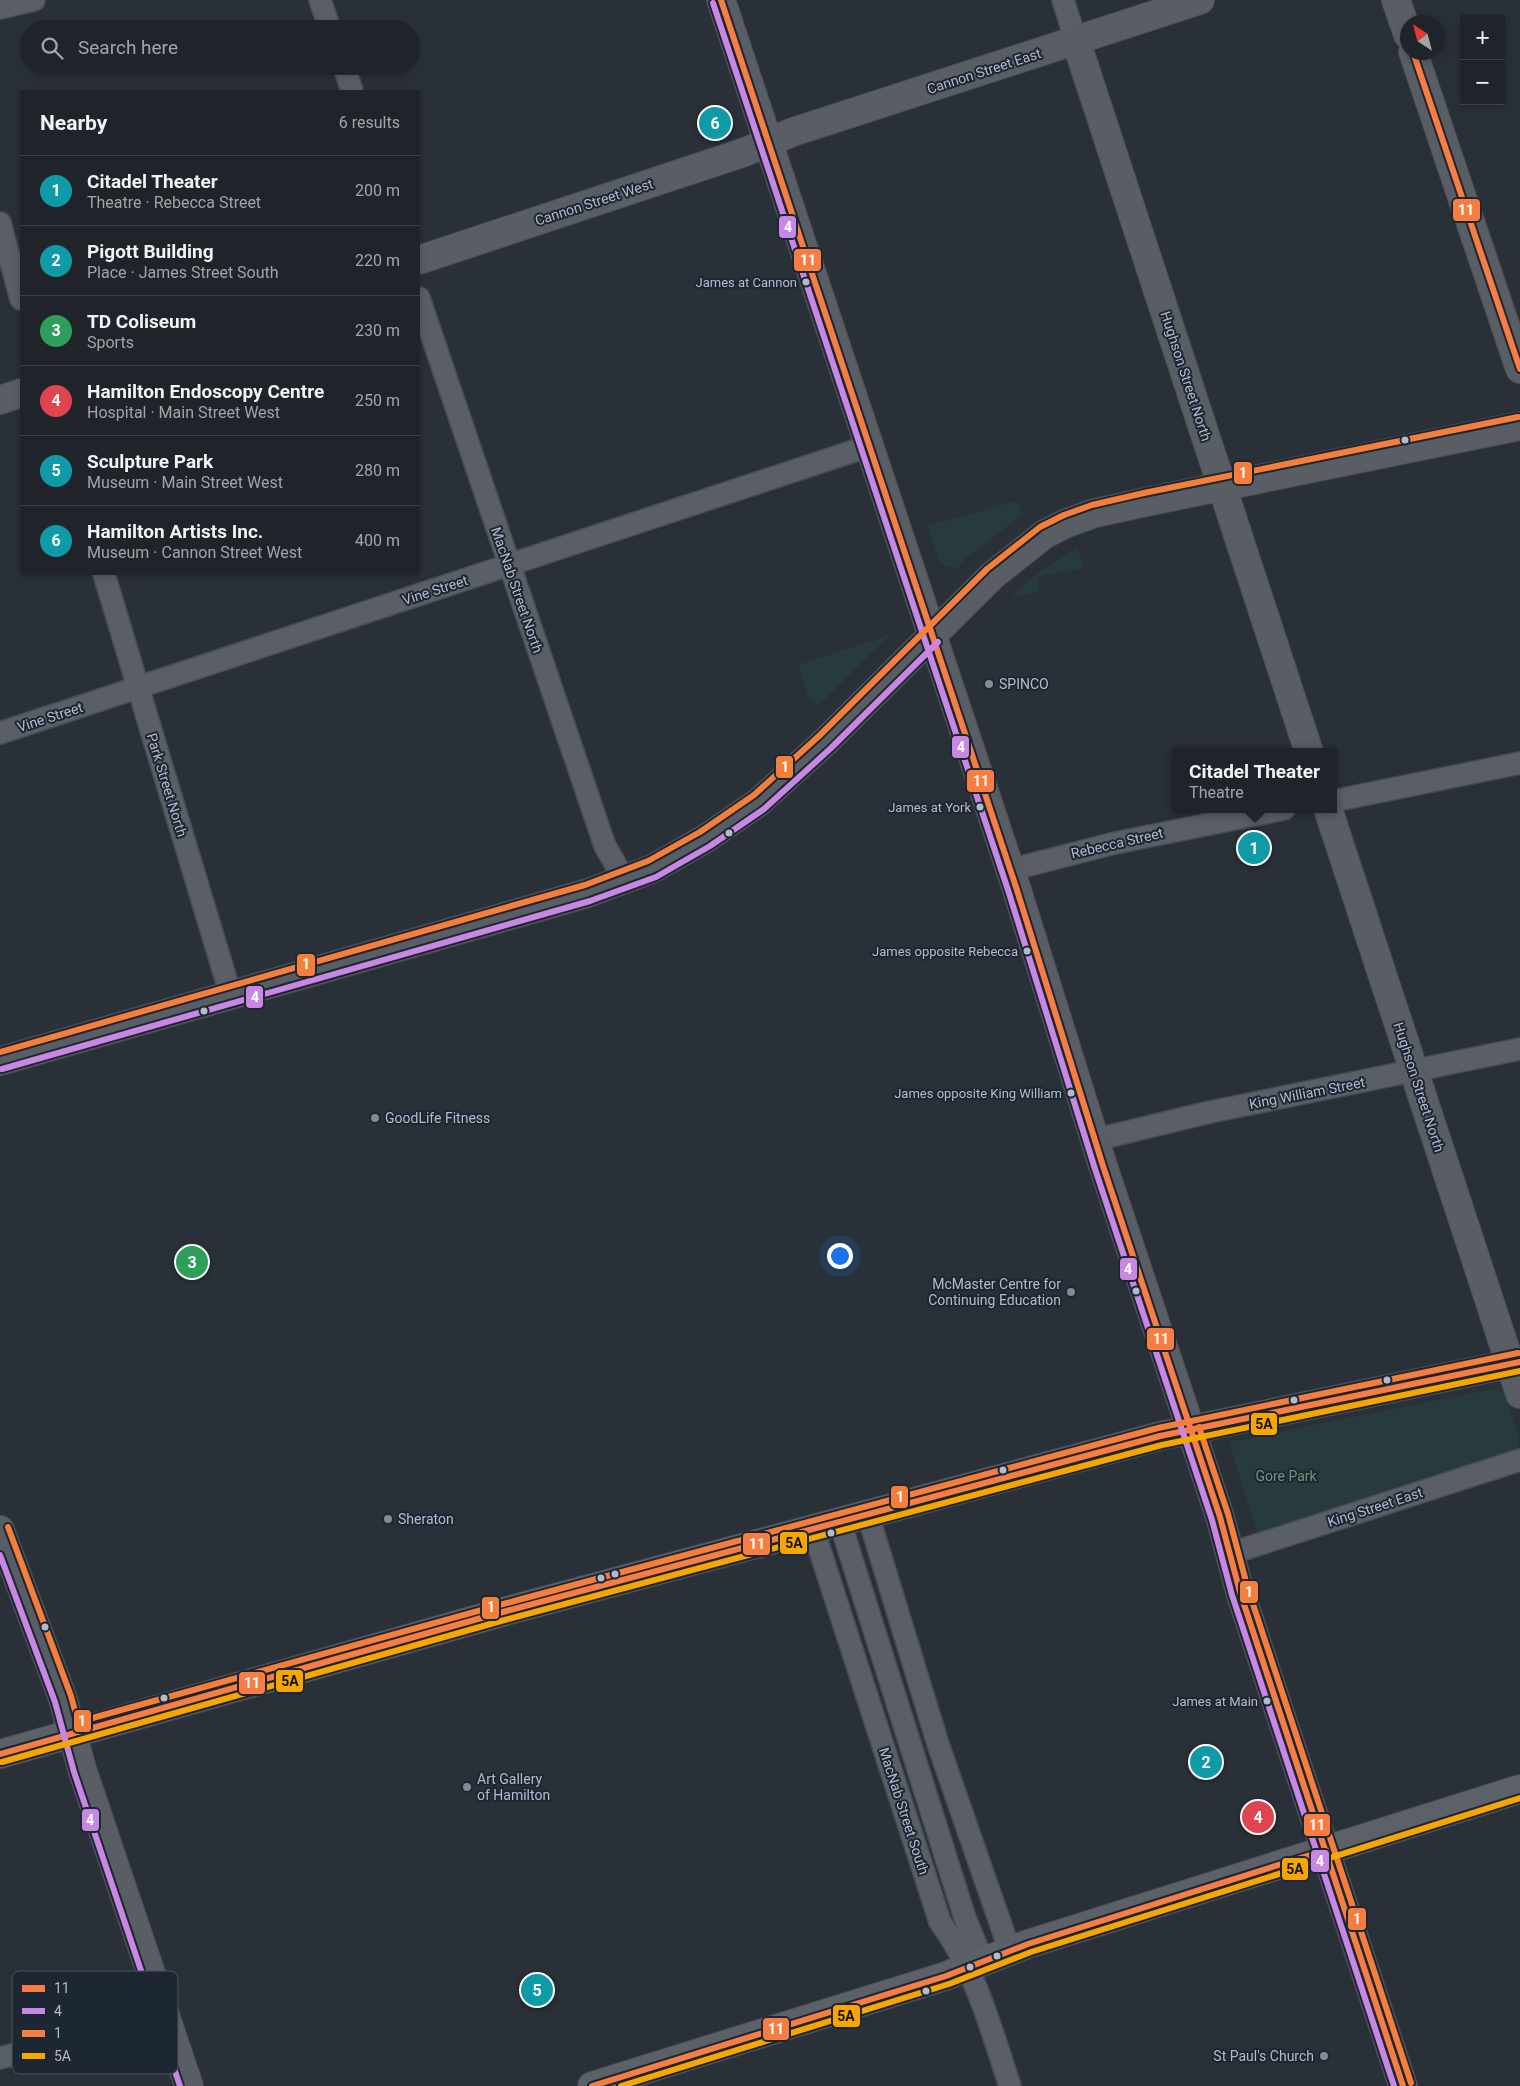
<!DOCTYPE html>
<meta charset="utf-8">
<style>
body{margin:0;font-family:Roboto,sans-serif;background:#282c32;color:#f1f3f6}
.controls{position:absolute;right:15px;top:15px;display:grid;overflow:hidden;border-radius:0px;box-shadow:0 2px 8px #0003}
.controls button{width:45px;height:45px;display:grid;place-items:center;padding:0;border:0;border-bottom:1px solid #3d4147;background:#20242a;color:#f1f3f6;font:25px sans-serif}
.compass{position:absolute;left:1400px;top:15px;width:45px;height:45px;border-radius:50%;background:#20242a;box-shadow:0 2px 8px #0003;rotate:324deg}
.you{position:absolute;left:839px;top:1255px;width:18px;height:18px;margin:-12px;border:4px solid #fff;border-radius:50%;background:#1a73e8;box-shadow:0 0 0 8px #1a73e833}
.badge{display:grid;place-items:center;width:32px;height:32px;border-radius:50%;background:#8bbbb9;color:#fff;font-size:16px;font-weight:700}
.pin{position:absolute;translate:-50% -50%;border:2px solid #fff;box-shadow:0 1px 5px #0006}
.popup{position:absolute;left:1172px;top:748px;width:165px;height:65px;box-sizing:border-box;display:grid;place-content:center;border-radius:0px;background:#20242a;filter:drop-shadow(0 1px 4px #0005);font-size:16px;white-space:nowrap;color:#a2a4a8}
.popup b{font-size:19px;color:#f1f3f6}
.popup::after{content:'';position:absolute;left:50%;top:100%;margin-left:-10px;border:10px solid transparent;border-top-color:#20242a}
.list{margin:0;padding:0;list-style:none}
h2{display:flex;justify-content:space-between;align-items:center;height:65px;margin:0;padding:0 20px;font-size:21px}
h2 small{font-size:16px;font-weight:400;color:#a2a4a8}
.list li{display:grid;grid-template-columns:32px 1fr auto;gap:15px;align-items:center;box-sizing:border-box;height:70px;padding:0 20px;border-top:1px solid #3d4147}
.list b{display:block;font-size:19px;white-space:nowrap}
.list p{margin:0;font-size:16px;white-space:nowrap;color:#a2a4a8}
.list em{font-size:16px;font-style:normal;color:#a2a4a8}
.icon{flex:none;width:28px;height:28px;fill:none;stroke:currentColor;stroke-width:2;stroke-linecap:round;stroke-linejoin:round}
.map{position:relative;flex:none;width:1520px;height:2086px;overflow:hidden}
.search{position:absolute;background:#20242a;box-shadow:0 2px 8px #0003;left:20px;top:20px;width:400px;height:55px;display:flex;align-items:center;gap:12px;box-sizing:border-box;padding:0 18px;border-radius:28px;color:#a2a4a8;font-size:19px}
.panel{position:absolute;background:#20242a;box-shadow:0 2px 8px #0003;left:20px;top:90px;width:400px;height:485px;border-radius:0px}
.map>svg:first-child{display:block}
.green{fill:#273a3e}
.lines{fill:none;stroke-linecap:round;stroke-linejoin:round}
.street-casing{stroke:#484c53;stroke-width:24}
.secondary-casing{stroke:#484c53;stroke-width:30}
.primary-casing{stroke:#484c55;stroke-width:30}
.street{stroke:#5a5e66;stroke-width:21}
.secondary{stroke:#595d64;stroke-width:28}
.primary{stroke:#5c6168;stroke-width:28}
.bus-1-casing{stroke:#1d2633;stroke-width:10}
.bus-2-casing{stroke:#1d2633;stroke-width:10}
.bus-3-casing{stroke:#1d2633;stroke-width:10}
.bus-4-casing{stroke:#1d2633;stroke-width:10}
.bus-1{stroke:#f77d43;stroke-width:6}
.bus-2{stroke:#c787e3;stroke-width:6}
.bus-3{stroke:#f57f3a;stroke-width:6}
.bus-4{stroke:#f7a600;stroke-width:6}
.bus-dot{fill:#b4bcc9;stroke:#1d2633;stroke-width:2}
.poi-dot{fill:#848b96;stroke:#1d2633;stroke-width:2}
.labels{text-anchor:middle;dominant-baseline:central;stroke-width:4;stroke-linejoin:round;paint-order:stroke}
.bus-label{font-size:13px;fill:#b4bcc9;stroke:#1d2633;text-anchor:end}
.street-label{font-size:14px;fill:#b4bcc9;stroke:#1d2633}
.poi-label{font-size:14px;fill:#b4bcc9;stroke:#1d2633;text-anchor:start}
.park-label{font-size:14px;fill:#6b9a76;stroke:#1d2633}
.key{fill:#1d2633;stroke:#4a5360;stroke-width:1}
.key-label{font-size:14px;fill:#b4bcc9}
.line-badge{stroke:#1d2633;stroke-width:2}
.badge-label{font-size:14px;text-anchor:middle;font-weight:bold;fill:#fff}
.pale-badge-label{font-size:14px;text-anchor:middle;font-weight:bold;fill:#111}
</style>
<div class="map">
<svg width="1520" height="2086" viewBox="0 0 1520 2086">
<rect width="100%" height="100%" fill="#2a3038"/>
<!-- green -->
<path class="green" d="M1017,501L1023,514L965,559L958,568L944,566L938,558L927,526Z
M1078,548L1083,568L1037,577L1040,592L1010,598L1042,569Z
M889,635L818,706L808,695L798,665Z
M1491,1389L1502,1392L1506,1398L1520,1438L1518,1448L1257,1532L1229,1442Z"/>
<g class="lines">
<!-- street casing -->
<g class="street-casing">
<path id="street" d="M320,0L330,29
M1063,0L1076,41
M0,8L34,0
M344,66L352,91
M0,223L21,299
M419,298L605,846L624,879
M104,574L231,996
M0,733L869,446
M1333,801L1520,763
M1010,870L1115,843L1284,809
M1094,1140L1210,1112L1520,1049
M868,1515L938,1744L1010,1951
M840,1522L965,1918L983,1962
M813,1529L940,1922C976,1971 991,2029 1010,2086
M1229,1554L1520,1460
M0,2058L128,2024L165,2010"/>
</g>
<!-- secondary casing -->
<g class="secondary-casing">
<path id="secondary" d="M721,0L1016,887L1103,1166L1220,1517L1240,1592L1403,2086
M1396,0L1408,35
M1076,41L1309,752
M1413,52L1520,369
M419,260L745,152L793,132L1200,0
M0,400L21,393
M1328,809L1520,1394
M0,1061L588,893L652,869L705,839L759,802L825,742L993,575L1045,534L1067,523L1095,513L1146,502L1520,426
M0,1530L63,1699L82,1769L189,2086"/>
</g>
<!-- primary casing -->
<g class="primary-casing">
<path id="primary" d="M0,1754L499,1613L1160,1436L1520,1362
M592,2086L946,1976L1028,1944L1520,1789"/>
</g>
<!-- street -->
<use href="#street" class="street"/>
<!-- secondary -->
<use href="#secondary" class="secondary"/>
<!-- primary -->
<use href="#primary" class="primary"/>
<!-- bus-1 casing -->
<g class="bus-1-casing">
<path id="bus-1" d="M721,0L1016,887L1103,1166L1220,1517L1240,1592L1403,2086
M1413,52L1520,369
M0,1754L499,1613L1160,1436L1520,1362
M592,2086L946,1976L1028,1944L1326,1850"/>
</g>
<!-- bus-2 casing -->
<g class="bus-2-casing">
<path id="bus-2" d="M713,3L1008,890L1095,1169L1212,1520L1232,1595L1394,2086
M2,1069L590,901L656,877L710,846L764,809L831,748L938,642
M0,1555L55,1702L74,1772L180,2086"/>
</g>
<!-- bus-3 casing -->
<g class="bus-3-casing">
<path id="bus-3" d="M0,1052L585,885L648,861L700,832L754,795L819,736L987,569L1040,527L1064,515L1092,505L1144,493L1518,417
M1199,1427L1228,1514L1248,1589L1411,2083
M8,1527L71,1696L78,1722L518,1600L1158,1428L1518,1353"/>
</g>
<!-- bus-4 casing -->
<g class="bus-4-casing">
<path id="bus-4" d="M2,1762L501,1621L1162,1445L1520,1371
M621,2086L949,1984L1031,1952L1520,1798"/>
</g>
<!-- bus-1 -->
<use href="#bus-1" class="bus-1"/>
<!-- bus-2 -->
<use href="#bus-2" class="bus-2"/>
<!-- bus-3 -->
<use href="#bus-3" class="bus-3"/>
<!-- bus-4 -->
<use href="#bus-4" class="bus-4"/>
</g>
<!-- markers -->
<g class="bus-dot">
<circle cx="806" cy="282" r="4.5"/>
<circle cx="1405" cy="440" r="4.5"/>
<circle cx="980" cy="807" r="4.5"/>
<circle cx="729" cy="833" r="4.5"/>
<circle cx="1027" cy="951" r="4.5"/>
<circle cx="204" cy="1011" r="4.5"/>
<circle cx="1071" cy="1093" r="4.5"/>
<circle cx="1136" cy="1291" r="4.5"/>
<circle cx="1387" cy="1380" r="4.5"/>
<circle cx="1294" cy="1400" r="4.5"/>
<circle cx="1003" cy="1470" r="4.5"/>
<circle cx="831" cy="1533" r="4.5"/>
<circle cx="615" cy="1574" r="4.5"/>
<circle cx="601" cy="1578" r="4.5"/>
<circle cx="45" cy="1627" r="4.5"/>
<circle cx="164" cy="1698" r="4.5"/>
<circle cx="1267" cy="1701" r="4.5"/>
<circle cx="997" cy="1956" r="4.5"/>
<circle cx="970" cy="1967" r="4.5"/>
<circle cx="926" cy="1991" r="4.5"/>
</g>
<g class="poi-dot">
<circle cx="989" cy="684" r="5"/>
<circle cx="375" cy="1118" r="5"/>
<circle cx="1071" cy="1292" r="5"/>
<circle cx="388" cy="1519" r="5"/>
<circle cx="467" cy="1787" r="5"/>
<circle cx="1324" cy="2056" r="5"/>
</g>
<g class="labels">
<!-- bus labels -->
<g class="bus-label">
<text x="797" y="282">James at Cannon</text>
<text x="971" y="807">James at York</text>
<text x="1018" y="951">James opposite Rebecca</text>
<text x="1062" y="1093">James opposite King William</text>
<text x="1258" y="1701">James at Main</text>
</g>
<!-- street labels -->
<g class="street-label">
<text transform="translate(984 71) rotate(-18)">Cannon Street East</text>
<text transform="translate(594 202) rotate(-18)">Cannon Street West</text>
<text transform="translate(1186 376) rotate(72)">Hughson Street North</text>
<text transform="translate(435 590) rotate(-18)">Vine Street</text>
<text transform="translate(517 590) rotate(71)">MacNab Street North</text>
<text transform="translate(50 717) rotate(-18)">Vine Street</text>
<text transform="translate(167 785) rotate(73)">Park Street North</text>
<text transform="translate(1117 843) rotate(-13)">Rebecca Street</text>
<text transform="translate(1419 1087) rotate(72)">Hughson Street North</text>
<text transform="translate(1307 1093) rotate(-11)">King William Street</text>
<text transform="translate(1375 1507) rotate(-18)">King Street East</text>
<text transform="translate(904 1811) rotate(72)">MacNab Street South</text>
</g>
<!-- poi labels -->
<g class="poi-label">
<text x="999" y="684">SPINCO</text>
<text x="385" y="1118">GoodLife Fitness</text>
<text x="1061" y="1284" text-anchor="end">McMaster Centre for<tspan x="1061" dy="16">Continuing Education</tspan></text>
<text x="398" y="1519">Sheraton</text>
<text x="477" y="1779">Art Gallery<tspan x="477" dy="16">of Hamilton</tspan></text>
<text x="1314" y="2056" text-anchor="end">St Paul's Church</text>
</g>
<!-- park labels -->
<g class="park-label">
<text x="1286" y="1476">Gore Park</text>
</g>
</g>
<!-- legend -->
<rect x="12" y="1971" width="166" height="103" rx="8" class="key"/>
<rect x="22" y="1985" width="23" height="7" fill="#f77d43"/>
<rect x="22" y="2008" width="23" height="6" fill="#c787e3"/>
<rect x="22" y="2030" width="23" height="7" fill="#f57f3a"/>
<rect x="22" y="2053" width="23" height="6" fill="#f7a600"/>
<g class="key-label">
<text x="54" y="1993">11</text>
<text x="54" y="2016">4</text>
<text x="54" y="2038">1</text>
<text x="54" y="2061">5A</text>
</g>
<g class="line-badge">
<rect x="1452" y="198" width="29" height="24" rx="5" fill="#f77d43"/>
<rect x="778" y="215" width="19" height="24" rx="5" fill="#c787e3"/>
<rect x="793" y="248" width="29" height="24" rx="5" fill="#f77d43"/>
<rect x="1233" y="461" width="20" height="24" rx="5" fill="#f57f3a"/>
<rect x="951" y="735" width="19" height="24" rx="5" fill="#c787e3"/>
<rect x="775" y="755" width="19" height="24" rx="5" fill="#f57f3a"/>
<rect x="966" y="769" width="29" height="24" rx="5" fill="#f77d43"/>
<rect x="296" y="953" width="20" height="24" rx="5" fill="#f57f3a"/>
<rect x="245" y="985" width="19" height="24" rx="5" fill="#c787e3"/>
<rect x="1119" y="1257" width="19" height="24" rx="5" fill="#c787e3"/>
<rect x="1146" y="1327" width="29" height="24" rx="5" fill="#f77d43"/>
<rect x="1250" y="1412" width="28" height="24" rx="5" fill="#f7a600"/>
<rect x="890" y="1485" width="19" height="24" rx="5" fill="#f57f3a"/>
<rect x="779" y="1531" width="29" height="24" rx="5" fill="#f7a600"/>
<rect x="742" y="1532" width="29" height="24" rx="5" fill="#f77d43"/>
<rect x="1239" y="1580" width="20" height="24" rx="5" fill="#f57f3a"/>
<rect x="481" y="1596" width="19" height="24" rx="5" fill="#f57f3a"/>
<rect x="275" y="1669" width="29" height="24" rx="5" fill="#f7a600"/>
<rect x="238" y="1671" width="28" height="24" rx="5" fill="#f77d43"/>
<rect x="73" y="1709" width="19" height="24" rx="5" fill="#f57f3a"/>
<rect x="81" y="1808" width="19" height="24" rx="5" fill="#c787e3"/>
<rect x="1303" y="1813" width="28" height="24" rx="5" fill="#f77d43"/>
<rect x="1310" y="1849" width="20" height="24" rx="5" fill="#c787e3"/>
<rect x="1281" y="1857" width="28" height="24" rx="5" fill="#f7a600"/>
<rect x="1347" y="1907" width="20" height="24" rx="5" fill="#f57f3a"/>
<rect x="832" y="2004" width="29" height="24" rx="5" fill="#f7a600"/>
<rect x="762" y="2017" width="28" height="24" rx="5" fill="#f77d43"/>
</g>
<g class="badge-label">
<text x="1466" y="215">11</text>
<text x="788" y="232">4</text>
<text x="808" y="265">11</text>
<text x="1243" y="478">1</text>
<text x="961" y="752">4</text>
<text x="785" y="772">1</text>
<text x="981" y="786">11</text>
<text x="306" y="969">1</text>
<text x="255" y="1002">4</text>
<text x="1128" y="1274">4</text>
<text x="1161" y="1344">11</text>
<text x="900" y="1502">1</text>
<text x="757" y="1549">11</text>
<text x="1249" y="1597">1</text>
<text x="491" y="1612">1</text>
<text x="252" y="1688">11</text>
<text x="82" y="1726">1</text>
<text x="90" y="1825">4</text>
<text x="1317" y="1830">11</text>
<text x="1320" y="1866">4</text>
<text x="1357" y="1924">1</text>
<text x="776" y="2034">11</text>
</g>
<g class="pale-badge-label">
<text x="1264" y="1429">5A</text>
<text x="794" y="1548">5A</text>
<text x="290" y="1686">5A</text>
<text x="1295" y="1874">5A</text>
<text x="846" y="2021">5A</text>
</g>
</svg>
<div class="controls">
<button>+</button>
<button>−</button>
</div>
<svg class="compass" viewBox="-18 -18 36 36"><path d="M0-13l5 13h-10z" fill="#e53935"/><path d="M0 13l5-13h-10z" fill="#a2a4a8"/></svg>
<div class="you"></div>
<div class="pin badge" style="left:1254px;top:848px;background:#0f9aa8">1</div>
<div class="popup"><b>Citadel Theater</b>Theatre</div>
<div class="pin badge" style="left:1206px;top:1762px;background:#0f9aa8">2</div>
<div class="pin badge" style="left:192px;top:1262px;background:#2e9e5b">3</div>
<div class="pin badge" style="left:1258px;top:1817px;background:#e0444e">4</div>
<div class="pin badge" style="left:537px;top:1990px;background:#0f9aa8">5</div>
<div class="pin badge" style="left:715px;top:123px;background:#0f9aa8">6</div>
<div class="search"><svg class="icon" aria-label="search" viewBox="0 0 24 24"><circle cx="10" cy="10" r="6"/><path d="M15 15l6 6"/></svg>Search here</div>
<section class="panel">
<h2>Nearby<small>6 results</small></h2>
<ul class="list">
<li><span class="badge" style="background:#0f9aa8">1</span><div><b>Citadel Theater</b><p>Theatre · Rebecca Street</p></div><em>200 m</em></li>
<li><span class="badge" style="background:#0f9aa8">2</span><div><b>Pigott Building</b><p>Place · James Street South</p></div><em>220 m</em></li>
<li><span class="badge" style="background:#2e9e5b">3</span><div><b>TD Coliseum</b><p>Sports</p></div><em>230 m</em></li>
<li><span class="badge" style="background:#e0444e">4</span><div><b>Hamilton Endoscopy Centre</b><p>Hospital · Main Street West</p></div><em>250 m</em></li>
<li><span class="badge" style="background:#0f9aa8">5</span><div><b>Sculpture Park</b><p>Museum · Main Street West</p></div><em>280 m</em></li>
<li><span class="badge" style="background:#0f9aa8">6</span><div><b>Hamilton Artists Inc.</b><p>Museum · Cannon Street West</p></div><em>400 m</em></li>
</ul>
</section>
</div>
